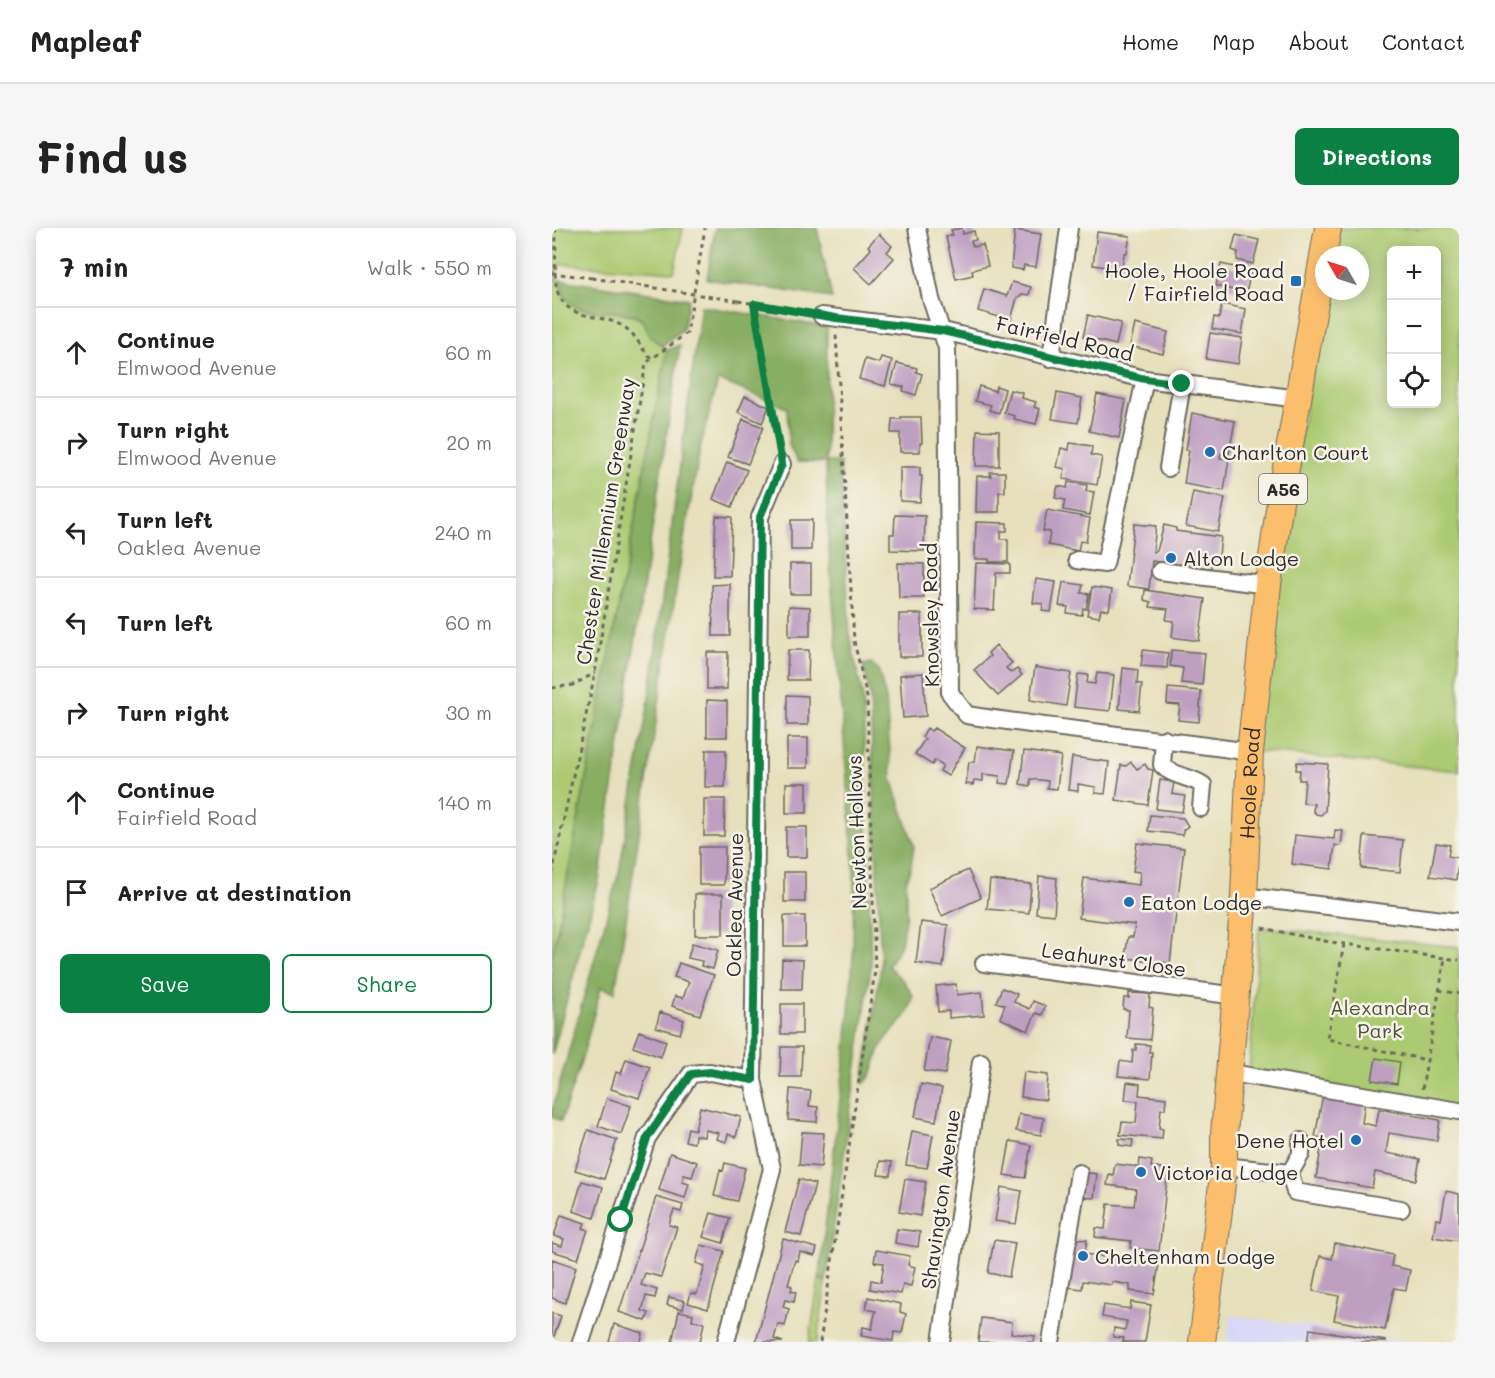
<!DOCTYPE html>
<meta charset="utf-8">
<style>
body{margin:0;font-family:Mali,sans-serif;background:#f6f6f6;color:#222}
.controls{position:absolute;right:18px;top:18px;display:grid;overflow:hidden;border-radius:9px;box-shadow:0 3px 15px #0003}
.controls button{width:54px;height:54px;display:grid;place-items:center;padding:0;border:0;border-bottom:2px solid #e0e0e0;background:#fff;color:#222;font:30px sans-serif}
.compass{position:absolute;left:763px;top:18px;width:54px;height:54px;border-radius:50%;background:#fff;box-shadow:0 3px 15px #0003;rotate:309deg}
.stop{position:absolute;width:18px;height:18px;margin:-14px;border:4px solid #0b8043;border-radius:50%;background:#fff}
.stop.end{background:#0b8043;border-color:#fff;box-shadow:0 2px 6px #0008}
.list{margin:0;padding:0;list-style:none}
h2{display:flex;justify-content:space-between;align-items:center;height:78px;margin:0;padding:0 24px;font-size:26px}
h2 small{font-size:20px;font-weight:400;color:#767676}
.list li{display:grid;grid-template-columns:39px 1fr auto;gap:18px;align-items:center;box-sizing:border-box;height:90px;padding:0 24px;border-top:2px solid #e0e0e0}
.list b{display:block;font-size:22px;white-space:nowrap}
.list p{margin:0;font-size:20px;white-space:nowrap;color:#767676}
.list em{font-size:20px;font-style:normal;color:#767676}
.actions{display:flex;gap:12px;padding:18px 24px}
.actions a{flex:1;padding:14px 0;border:2px solid #0b8043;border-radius:9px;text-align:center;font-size:21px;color:#0b8043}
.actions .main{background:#0b8043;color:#fff}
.icon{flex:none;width:33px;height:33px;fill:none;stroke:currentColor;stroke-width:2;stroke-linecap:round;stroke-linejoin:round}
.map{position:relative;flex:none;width:907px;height:1114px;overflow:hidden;border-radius:9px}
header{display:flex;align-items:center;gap:36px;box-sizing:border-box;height:84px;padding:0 30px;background:#fff;border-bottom:2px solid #e0e0e0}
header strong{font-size:28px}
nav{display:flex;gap:33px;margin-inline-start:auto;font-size:21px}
.intro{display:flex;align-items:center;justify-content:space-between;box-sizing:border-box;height:144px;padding:0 36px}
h1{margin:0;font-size:42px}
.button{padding:15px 27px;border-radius:9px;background:#0b8043;color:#fff;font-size:21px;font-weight:700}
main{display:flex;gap:36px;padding:0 36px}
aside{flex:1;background:#fff;border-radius:9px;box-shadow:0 3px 15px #0003}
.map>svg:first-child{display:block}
.built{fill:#d8d7f8}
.green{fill:#abca71;stroke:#6b7a4e;stroke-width:1.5;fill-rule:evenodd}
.forest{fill:#88ae63;stroke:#5a6c47;stroke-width:1.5}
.building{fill:#be9fc2}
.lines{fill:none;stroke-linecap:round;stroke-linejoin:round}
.minor-casing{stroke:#6c6a5e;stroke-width:20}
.highway-casing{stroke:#6c6a5e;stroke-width:28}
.path{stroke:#6c6a5e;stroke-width:3;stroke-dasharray:4.5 4.5;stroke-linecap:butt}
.minor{stroke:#fff;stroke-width:16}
.highway{stroke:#fabe6d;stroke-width:26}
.path-bridge{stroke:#6c6a5e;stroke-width:3;stroke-dasharray:4.5 4.5;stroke-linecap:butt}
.route{stroke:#0b8043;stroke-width:8}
.poi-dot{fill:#1f6fb2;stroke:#f7f3e8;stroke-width:2}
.labels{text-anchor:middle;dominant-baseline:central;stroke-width:5;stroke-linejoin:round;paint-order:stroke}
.shield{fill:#f7f3e8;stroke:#686764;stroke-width:1.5}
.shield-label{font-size:18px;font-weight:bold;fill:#2b2b2b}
.poi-label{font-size:20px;fill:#2b2b2b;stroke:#f7f3e8;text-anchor:start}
.street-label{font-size:20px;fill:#2b2b2b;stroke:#f7f3e8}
.park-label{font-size:20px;fill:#4b533c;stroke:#f7f3e8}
</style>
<header>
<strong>Mapleaf</strong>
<nav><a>Home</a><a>Map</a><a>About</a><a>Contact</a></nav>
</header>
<div class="intro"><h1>Find us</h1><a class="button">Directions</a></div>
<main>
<aside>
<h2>7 min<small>Walk · 550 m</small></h2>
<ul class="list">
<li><svg class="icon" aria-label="ahead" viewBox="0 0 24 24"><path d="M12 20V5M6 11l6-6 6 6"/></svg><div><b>Continue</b><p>Elmwood Avenue</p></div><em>60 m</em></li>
<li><svg class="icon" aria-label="right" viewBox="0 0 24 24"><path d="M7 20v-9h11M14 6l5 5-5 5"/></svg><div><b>Turn right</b><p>Elmwood Avenue</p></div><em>20 m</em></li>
<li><svg class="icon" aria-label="left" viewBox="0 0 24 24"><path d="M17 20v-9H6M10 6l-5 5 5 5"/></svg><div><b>Turn left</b><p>Oaklea Avenue</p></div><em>240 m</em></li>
<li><svg class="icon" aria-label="left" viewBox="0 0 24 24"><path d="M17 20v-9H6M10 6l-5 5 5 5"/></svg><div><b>Turn left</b></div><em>60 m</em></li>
<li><svg class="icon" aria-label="right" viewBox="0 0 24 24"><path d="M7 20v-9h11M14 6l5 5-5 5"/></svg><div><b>Turn right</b></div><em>30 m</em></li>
<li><svg class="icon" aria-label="ahead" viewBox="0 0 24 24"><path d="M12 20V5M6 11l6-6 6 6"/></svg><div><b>Continue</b><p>Fairfield Road</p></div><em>140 m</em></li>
<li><svg class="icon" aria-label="arrive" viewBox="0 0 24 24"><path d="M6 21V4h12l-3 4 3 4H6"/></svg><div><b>Arrive at destination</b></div></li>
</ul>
<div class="actions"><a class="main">Save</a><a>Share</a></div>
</aside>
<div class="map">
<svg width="907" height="1114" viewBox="0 0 907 1114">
<rect width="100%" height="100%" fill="#f7f3e8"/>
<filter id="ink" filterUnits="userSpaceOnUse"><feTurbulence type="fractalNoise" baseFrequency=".0167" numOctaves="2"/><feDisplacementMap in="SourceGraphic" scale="12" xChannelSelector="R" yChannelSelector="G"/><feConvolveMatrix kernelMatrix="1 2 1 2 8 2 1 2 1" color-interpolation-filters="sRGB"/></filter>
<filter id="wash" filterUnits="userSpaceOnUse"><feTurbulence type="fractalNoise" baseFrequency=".008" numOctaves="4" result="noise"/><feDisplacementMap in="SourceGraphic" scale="24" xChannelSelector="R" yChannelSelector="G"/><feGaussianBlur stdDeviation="1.35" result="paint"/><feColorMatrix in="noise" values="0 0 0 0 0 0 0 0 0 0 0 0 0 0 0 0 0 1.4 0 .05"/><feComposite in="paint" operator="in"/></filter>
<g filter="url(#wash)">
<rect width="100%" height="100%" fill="#e6e0bc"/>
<!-- built -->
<path class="built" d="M679,1087L858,1114H675Z"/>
<!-- green -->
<path class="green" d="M0,0H131L122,44L9,36L1,51L8,52C14,98 62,75 88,91C94,95 96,105 101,110C105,115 111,118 115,122L0,731Z
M785,0H907V543L714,524H698L772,63H808V27H778ZM840,22H884V176H840Z
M707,699L907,719V883L697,847Z
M267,1052L274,1053L265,1114H257Z"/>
<!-- forest -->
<path class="forest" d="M163,0H265L280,70L155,51Z
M8,52L137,71L131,101L110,118C107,115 102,112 99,109C95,104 94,96 90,92C68,73 14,101 8,52Z
M149,78L275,99L274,234H288L298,410L311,469L319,738L274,1053L267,1052L295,811L301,728L302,640L276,312L274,235L245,234L237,217L235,180L166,152L149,216L132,310L63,764L49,759L31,827L9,893L0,889V883L67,644L96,478Z
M128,117L47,652L0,827V731L115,122Z
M319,435L326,441L334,471L340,551L362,618L359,638L354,653V684L349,716L336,738L353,755L361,768C356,796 340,798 329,819C323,831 323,848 311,856L329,738L318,468L311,437Z"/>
<g id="blocks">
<!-- building -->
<path class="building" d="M410,0L411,6L422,3L424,12L419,13L421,19L431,17L436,38L420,42L421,47L404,51L394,9L401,7L399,2Z
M463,2L489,6L484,39L472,37L471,42L459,40Z
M545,4L578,8L575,25H572L570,41L541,37Z
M327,6L340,18L335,24L342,30L319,56L302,40L319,21L316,18Z
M684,7L707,12L701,36L685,32L686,24L680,22Z
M669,36L699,43L694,65L664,58Z
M460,54L479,59L477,67L471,66L465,70L459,92L426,83L432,61L455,68Z
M670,76L694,81L690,106L660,101L662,89L667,90Z
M536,87L569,95L564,117L531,109Z
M583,96L616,104L611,126L578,118Z
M658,105L690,110L686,136L654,131Z
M329,129L340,132L333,158L307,151L313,131L327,135Z
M345,135L365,140L364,144L370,146L364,167L351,163L352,159L339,156Z
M427,158L443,163L444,158L453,161L447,185L437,182L439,177L423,173Z
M458,162L471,165L470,170L484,174L482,179L488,181L484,196L462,191L463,188L452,185Z
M505,165L530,170L526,195L500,191Z
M545,166L574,172L567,210L537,203Z
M193,168L217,179L210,195L186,184Z
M640,185L683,193L677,226L669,225L668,228V230L677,231L672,263L632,256L637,222H634Z
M349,189H369L370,215H368V224H348V205H339L340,191H349Z
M191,191L211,199L196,236L176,229Z
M425,202L447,203V238H424Z
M518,215L540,218L539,227L550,229L545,257L511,251L513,241L505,239L509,220L517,222Z
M175,234L195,242L180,279L161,271Z
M348,239H368V248H370L368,274L348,273Z
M438,244H453V264H447V284H424L425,248H439Z
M516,254L535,257L534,263L542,264L538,287L511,282L513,272L503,270L506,258L515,260Z
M641,264L673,270L666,304L634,298Z
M495,282L538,290L534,314L528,313L526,323L496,317L498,304L491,303Z
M343,287L373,288L372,323L338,322V306H342Z
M164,288L180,289L178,348H161Z
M239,292H260L259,322H239Z
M424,294L455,295V303H449V311H456V334H437V331H423Z
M582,296L604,298L601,324L605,323L612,297L624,300V303L669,309L667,328L661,327L659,340L600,333L597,361L575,358Z
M346,335L372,336V370H347Z
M424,335L458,336V345H444L442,382L422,381Z
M238,336H259V366H238Z
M484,351L504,354L499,384L490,383L491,376L481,375Z
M511,354L531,357L529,365L537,366L534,381L531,380L530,387L515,385L516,379L507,378Z
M178,356V408H161L160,357Z
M540,359L560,362L557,382L549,381L547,389L535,387Z
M593,362L653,371L647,413L620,409L622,393L614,392L616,381L598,379L599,374L592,372Z
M237,378L258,379V408H237Z
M347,386H370V429H347Z
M444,417L460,435L454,440L459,445L465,441L470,447L446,468L422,442L438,428L436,425Z
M236,422H257L256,452H235Z
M591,422L616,425L615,440L589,438Z
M619,422L653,425L650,457L629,455L631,440L618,438Z
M155,424H176L175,461H155Z
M483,439L519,445L514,478L478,472Z
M571,440L586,442L585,456H590L587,483L567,481Z
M371,445L374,488L351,490L348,447Z
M545,445L562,447L558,483L522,479L526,446L536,447L535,455L543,456Z
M616,460L649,463L647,494L626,492L628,477L615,476Z
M235,467L256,468V497H235Z
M155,472L175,473V509H155Z
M375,500L379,503L382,500L413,520L396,548L388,543L391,537L383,532L380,537L363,526L373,511L370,509Z
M235,510H256V540H235Z
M425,518L462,523L457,556L447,555L448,548L431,546V553L422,552L421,557L414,556L417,534H423Z
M154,522H174L173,559H153Z
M472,523L509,528L505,561L495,560L496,553L478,551V558L468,556Z
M520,529L557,534L553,566L543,565L544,559L526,556V563L516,562Z
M579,534L585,541L593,536L596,541L601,542L596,577L564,572L569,537L574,538Z
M745,534L776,536L773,583L769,587L764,586L761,583L762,576L751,575L753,552H747L748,542H744Z
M608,552L622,554L620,566L633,568L630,584L604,581Z
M234,555H255V585H234Z
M152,571H173L172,608H152Z
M598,587L631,590L636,598L631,602V607L596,603Z
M234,599H255V629H234Z
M783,602L791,603L789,618L783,617L780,641L740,636L743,607L782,611Z
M812,608L851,612L848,644L809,640Z
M585,615L632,620L618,735L573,730L576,709H581L583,697L527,690L532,650L587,657L588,644L581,643Z
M884,615L898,617L896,628L907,630L904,652L878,648Z
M147,619H173L172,657H147Z
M416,642L429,670L390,688L377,660Z
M232,644H253V674H232Z
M487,648L505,650L502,687L484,685Z
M438,652L479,656L477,685L435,681Z
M143,666H171V707H143Z
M232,688H253V718H232Z
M369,694L396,697L391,739L364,735Z
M140,715L166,722L161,741L149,738L150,733L136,730Z
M230,731L251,732L250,761H229Z
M127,735L162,747L148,787L120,778L123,768L131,770L137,754L122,749Z
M404,756L405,767L430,764L432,787L397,790V783L386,784L384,758Z
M450,760L465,766L462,774L478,781L481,773L493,778L490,787L484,785L476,803L448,790L453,777L444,774Z
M577,765L598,766L597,779L601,780L598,812L575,810L577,782L571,781L572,770H577Z
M229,776H250V806H229Z
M108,784L132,792L128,806L104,799Z
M87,803L114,813L109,829L81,819Z
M378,809L399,813L393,846L372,843Z
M584,816L598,817L597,824H600L598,851L566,848L568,833L580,835L581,822H584Z
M229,819H250L249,849H228Z
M824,830L848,834L845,856L820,852Z
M74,831L98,839L87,870L59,861L64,844L69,846Z
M472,844L496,847L494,872L469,869Z
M575,854L588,856L587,867L614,870L613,881H609L608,890L607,900L611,901L610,911L568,907L570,894L584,895L586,873L573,872Z
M369,856L390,860L384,893L363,889Z
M238,861L259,863L257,878L266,879L265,894L236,892Z
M771,866L813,873L810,895L824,898L827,881L888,892L885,913L837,905L834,925L868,931L864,952L823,944L820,960L764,950L771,910L763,909Z
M55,870L79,878L69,906L46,898Z
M148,879L189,889L184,909L176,906L174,914L165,911L167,905L153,902L152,909L143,907L142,915L133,913L136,900L143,902Z
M467,886L492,890L489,907L464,903Z
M36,902L65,912L52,951L23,942Z
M360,903L381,907L375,940L354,937Z
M250,904L272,905L269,939L247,937Z
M567,911L581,912L580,919L567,917Z
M458,913L479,917L473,950L452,947Z
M118,925L145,934L140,949L132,947L130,954L137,956L133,970L107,962Z
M588,931L600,933L599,939L616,941L607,1023L578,1020L579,1013L543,1009L544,1000L553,1001L556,976L582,978L584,961L555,957L557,946L561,947L563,936L587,939Z
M328,933L340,934L338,948L326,947Z
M173,935L193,940L185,973L162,968L168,942L171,943Z
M530,944L545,946L542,970L528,969Z
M247,951L263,956L249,1008L233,1004Z
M353,951L374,954L368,988L347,984Z
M30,953L51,959L42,990L21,983Z
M449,959L470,963L464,996L443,993Z
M894,963L907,966V1013L881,1009L884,991L889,992Z
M104,969L131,977L129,984L122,982L119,990L117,997L125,999L109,1049L93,1045L89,1057L105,1062L103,1070L94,1068L90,1083L97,1085L94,1093L67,1084Z
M159,985L178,990L171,1015L151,1009Z
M9,987L33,995L31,1000L36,1002L26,1031L0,1023V1015L10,1018L12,1011L2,1008Z
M345,1001L368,1004L366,1019L343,1015Z
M231,1011L265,1020L263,1028L248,1024L246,1033L243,1032L236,1057L240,1058L239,1063L244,1064L242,1074L233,1072L231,1079L237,1081L233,1098L226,1096L222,1111L231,1114H204Z
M523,1011L535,1012L533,1026L580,1033L581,1026L608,1030L602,1066L578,1063V1057L560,1054V1057L531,1053L530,1061L516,1059Z
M442,1012L463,1015L457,1049L436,1045Z
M783,1015L841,1027L839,1038L858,1042L854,1062L842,1060L833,1102L782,1092L787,1068L761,1063L768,1028L780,1031Z
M149,1017L172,1023L156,1081L136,1075L139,1065L145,1066L153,1038L144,1035Z
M324,1022L358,1028L356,1037L363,1039L359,1058L351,1056L349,1066L318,1061L319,1052L329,1054L332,1035L322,1034Z
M0,1031L24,1039L13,1075L0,1070Z
M117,1069L133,1073L131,1081L115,1077Z
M316,1069L349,1076L348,1084L354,1086L350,1105L342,1104L341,1113L309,1108L311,1099L320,1101L322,1090L324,1083L314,1081Z
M579,1074L599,1077L593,1114H571L572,1110L561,1109L562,1100L573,1102L575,1093L550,1089L552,1077L578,1081Z
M127,1083L141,1086L140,1092L152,1095L148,1114H120Z
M0,1085L9,1088L0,1114Z
M429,1090L460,1094L459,1105L483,1108L482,1114H426Z
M62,1096L91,1105L89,1114H57Z
M758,1101L834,1113V1114H756Z"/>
</g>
</g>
<g filter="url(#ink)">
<use href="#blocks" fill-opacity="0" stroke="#6c6a5e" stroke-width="1.5"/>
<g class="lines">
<!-- minor casing -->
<g class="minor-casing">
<path id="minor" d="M365,0L379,71L395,120L398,465L415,487C509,502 604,510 698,524
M270,88L391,103L593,151L747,171
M499,130L517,0
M616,240L630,156
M525,332L553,336L593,151
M608,343L716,357
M612,511L610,537C621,549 638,548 651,557L649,580
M692,668L907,694
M432,735L685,768
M679,845L907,883
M672,938L738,945L749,926V913
M738,945L743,964L849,981
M29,1114L95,910L139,846L158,844L201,852
M174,1114L220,941L201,852L208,289L230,236
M389,1114L429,834
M499,1114L527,945"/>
</g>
<!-- highway casing -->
<g class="highway-casing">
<g id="highway">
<path id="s1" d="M650,1114L663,1017L672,938V906L692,668L698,524L716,357L728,274L776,0"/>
</g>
</g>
<!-- path -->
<path class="path" d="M3,0C6,17 0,50 6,65C18,95 50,84 72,99C85,107 88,120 99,130
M0,45L40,50
M186,73L255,85
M202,76L228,222
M0,460L21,457L43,445
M0,646L43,445L94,135L135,105L153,0
M710,700L778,714L907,732
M792,716L775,811L875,832
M887,762L907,766
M870,861L893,730
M268,1114L323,743L315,469L302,413L284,107"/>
<!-- minor -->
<use href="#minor" class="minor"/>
<!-- highway -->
<use href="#highway" class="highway"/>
<!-- path-bridge -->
<path class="path-bridge" d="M40,50L186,73"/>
</g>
</g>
<g class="lines" filter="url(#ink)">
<!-- route -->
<path class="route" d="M69,992L95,910L139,846L158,844L201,852L208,289L230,236L202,76L284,90L391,103L593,151L630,156"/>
</g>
<!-- markers -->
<g class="poi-dot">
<rect x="738" y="47" width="12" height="12" rx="3"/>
<circle cx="658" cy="224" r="6"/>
<circle cx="619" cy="330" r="6"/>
<circle cx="577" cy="674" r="6"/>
<circle cx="804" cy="912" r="6"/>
<circle cx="589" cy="944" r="6"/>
<circle cx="531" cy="1028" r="6"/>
</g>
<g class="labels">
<!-- shield labels -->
<rect class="shield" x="707" y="246" width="48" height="30" rx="4.5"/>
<g class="shield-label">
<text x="731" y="261">A56</text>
</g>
<!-- poi labels -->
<g class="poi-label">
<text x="732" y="42" text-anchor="end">Hoole, Hoole Road<tspan x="732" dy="23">/ Fairfield Road</tspan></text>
<text x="670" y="224">Charlton Court</text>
<text x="631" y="330">Alton Lodge</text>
<text x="589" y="674">Eaton Lodge</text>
<text x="792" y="912" text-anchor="end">Dene Hotel</text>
<text x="601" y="944">Victoria Lodge</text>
<text x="543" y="1028">Cheltenham Lodge</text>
</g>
<!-- street labels -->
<g class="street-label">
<text transform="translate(513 110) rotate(13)">Fairfield Road</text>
<text transform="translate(53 293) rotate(-81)">Chester Millennium Greenway</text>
<text transform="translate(378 387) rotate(-91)">Knowsley Road</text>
<text stroke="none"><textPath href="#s1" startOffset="561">Hoole Road</textPath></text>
<text transform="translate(304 604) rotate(-92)">Newton Hollows</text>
<text transform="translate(182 677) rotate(-89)">Oaklea Avenue</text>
<text transform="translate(562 731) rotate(8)">Leahurst Close</text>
<text transform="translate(388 971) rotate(-82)">Shavington Avenue</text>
</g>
<!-- park labels -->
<g class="park-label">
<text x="828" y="779">Alexandra<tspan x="828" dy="23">Park</tspan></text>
</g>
</g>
</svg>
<div class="controls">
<button>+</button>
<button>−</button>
<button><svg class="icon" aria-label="locate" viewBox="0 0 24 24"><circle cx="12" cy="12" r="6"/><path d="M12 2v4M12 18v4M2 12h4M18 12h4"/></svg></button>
</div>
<svg class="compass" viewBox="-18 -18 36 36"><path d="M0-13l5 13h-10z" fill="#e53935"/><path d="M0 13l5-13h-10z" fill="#767676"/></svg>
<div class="stop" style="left:69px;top:992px"></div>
<div class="stop end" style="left:630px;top:156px"></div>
</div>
</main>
